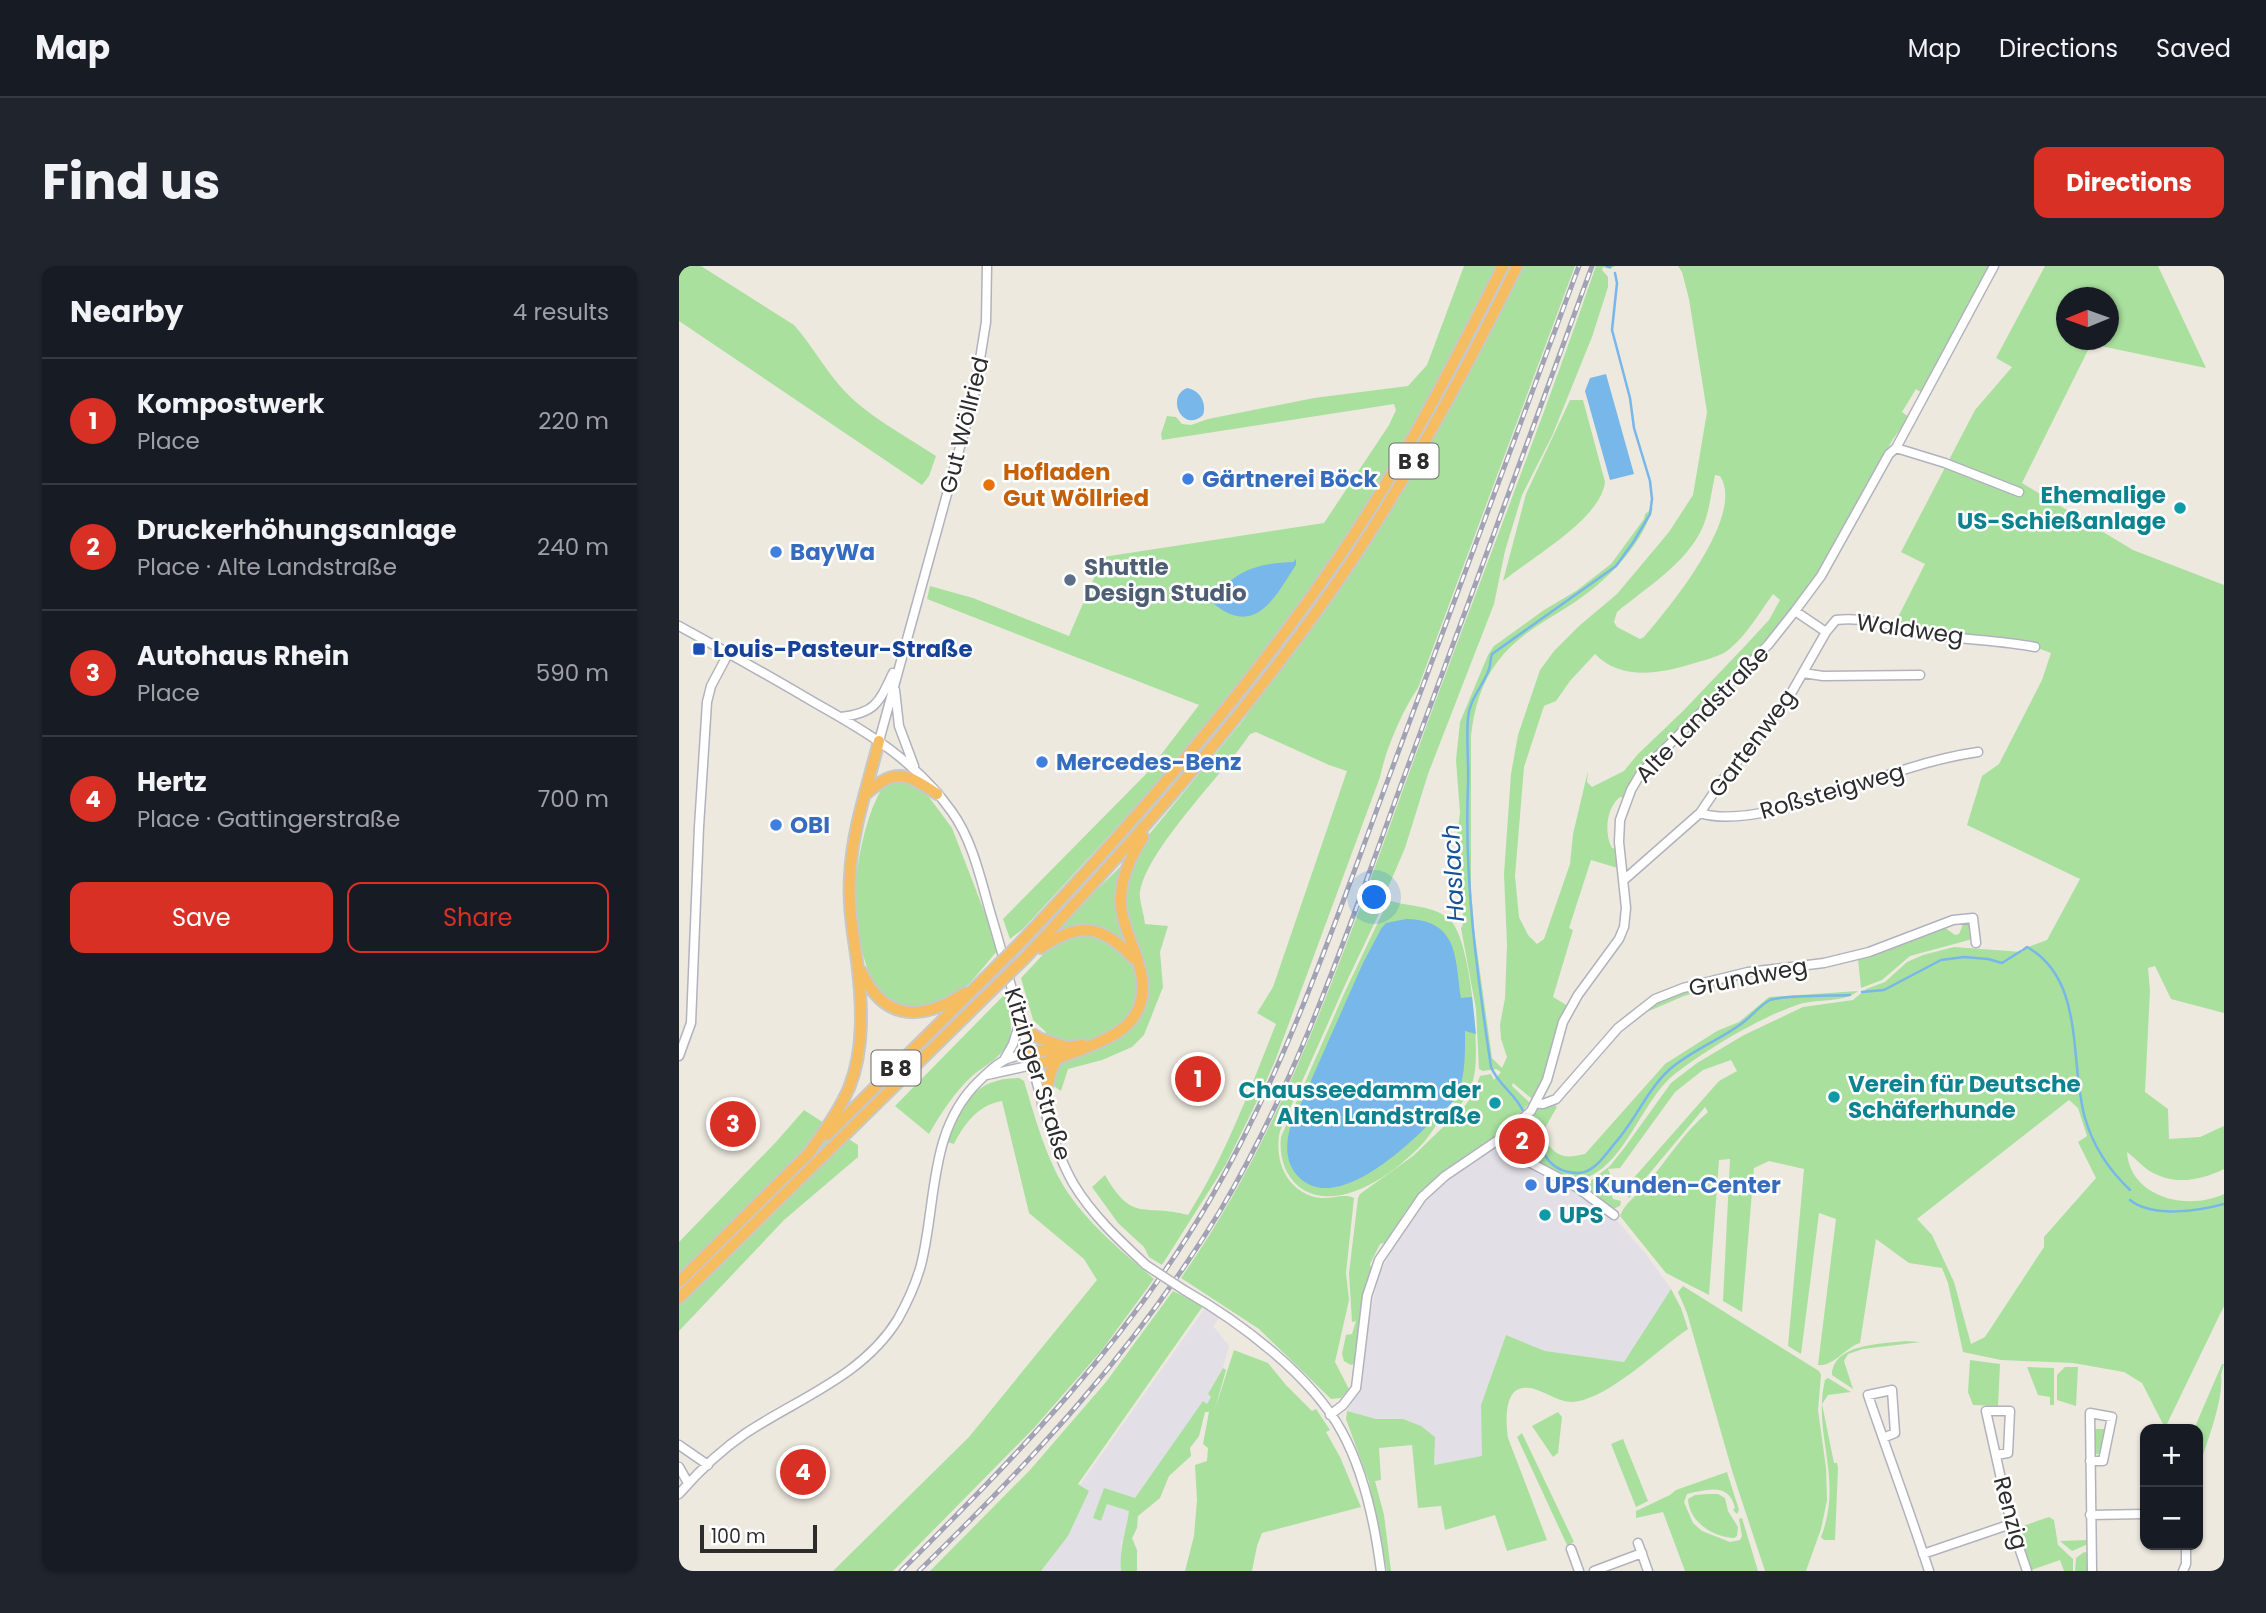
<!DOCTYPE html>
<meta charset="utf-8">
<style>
body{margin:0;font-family:Poppins,sans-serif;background:#20242c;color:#f1f3f6}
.controls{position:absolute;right:21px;bottom:21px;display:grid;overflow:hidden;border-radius:14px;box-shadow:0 2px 5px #0004}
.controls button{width:63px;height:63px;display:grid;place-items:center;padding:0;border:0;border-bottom:2px solid #363941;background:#171b24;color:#f1f3f6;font:35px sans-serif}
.compass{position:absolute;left:1377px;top:21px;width:63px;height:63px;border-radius:50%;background:#171b24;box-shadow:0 2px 5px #0004;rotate:269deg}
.scale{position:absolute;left:21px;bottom:18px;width:117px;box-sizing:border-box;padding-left:7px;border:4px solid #2c2c2c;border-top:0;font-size:19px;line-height:24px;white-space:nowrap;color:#2c2c2c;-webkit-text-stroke:5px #fff;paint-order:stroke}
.you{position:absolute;left:696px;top:632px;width:24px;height:24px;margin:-18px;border:5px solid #fff;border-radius:50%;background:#1a73e8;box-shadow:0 0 0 10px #1a73e833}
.badge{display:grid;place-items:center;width:46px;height:46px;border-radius:50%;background:#d93025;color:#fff;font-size:23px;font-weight:700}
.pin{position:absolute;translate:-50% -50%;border:4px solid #fff;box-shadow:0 2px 7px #0006}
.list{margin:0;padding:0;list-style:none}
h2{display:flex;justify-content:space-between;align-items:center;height:91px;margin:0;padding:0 28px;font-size:30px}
h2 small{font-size:23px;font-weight:400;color:#9ea1a6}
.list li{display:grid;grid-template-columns:46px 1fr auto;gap:21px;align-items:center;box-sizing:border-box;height:126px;padding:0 28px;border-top:2px solid #363941}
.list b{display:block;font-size:26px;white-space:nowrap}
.list p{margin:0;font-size:23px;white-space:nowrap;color:#9ea1a6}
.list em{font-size:23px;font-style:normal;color:#9ea1a6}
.actions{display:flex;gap:14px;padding:21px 28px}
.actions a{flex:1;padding:16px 0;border:2px solid #d93025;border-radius:14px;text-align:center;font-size:24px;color:#d93025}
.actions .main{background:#d93025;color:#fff}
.map{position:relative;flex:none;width:1545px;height:1305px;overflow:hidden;border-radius:14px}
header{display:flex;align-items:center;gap:42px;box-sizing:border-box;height:98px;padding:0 35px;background:#171b24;border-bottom:2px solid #363941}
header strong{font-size:33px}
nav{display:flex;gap:38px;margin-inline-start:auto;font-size:24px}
.intro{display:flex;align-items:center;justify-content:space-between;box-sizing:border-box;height:168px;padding:0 42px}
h1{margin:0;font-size:49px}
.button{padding:18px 32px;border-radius:14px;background:#d93025;color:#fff;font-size:24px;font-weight:700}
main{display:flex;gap:42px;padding:0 42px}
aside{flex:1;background:#171b24;border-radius:14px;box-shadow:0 2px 5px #0004}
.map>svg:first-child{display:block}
.industrial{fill:#e2dfe6}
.green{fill:#a9e09e;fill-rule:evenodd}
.water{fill:#78b7e9}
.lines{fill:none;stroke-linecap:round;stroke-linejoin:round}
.stream{stroke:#78b7e9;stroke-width:2.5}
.minor-casing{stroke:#b2b2bf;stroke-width:11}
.highway-casing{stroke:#c8c8c8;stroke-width:14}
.minor{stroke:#fff;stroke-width:8}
.highway{stroke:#f6bc60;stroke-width:10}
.rail-casing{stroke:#a2a2b5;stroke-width:5}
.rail{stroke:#fff;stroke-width:2.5;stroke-dasharray:8;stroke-linecap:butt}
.minor-bridge-casing{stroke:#b2b2bf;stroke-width:11;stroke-linecap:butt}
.highway-bridge-casing{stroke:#c8c8c8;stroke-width:14;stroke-linecap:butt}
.minor-bridge{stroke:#fff;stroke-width:8}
.highway-bridge{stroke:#f6bc60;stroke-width:10}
.shop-dot{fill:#3f7fe0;stroke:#fff;stroke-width:2.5}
.food-dot{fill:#e8710a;stroke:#fff;stroke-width:2.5}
.culture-dot{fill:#0f9aa8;stroke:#fff;stroke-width:2.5}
.service-dot{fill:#5c6f8a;stroke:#fff;stroke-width:2.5}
.transit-dot{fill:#1a4fb4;stroke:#fff;stroke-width:2.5}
.labels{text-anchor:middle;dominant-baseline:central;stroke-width:5;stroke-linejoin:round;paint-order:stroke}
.shield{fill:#fff;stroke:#6b6b6b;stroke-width:2}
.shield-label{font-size:21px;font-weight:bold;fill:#2c2c2c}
.street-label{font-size:23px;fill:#2c2c2c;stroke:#fff}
.food-label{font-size:23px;font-weight:bold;fill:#c56008;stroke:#fff;text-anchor:start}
.shop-label{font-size:23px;font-weight:bold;fill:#366cbe;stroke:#fff;text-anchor:start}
.culture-label{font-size:23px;font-weight:bold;fill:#0d838f;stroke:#fff;text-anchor:end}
.service-label{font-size:23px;font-weight:bold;fill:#4e5e75;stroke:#fff;text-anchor:start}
.transit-label{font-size:23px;font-weight:bold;fill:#164399;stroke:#fff;text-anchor:start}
.water-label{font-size:24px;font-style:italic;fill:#145398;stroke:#fff}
</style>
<header>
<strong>Map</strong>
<nav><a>Map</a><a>Directions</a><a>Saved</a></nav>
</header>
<div class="intro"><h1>Find us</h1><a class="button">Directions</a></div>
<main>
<aside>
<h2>Nearby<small>4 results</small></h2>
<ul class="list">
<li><span class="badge">1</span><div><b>Kompostwerk</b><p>Place</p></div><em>220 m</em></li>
<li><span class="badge">2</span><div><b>Druckerhöhungsanlage</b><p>Place · Alte Landstraße</p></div><em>240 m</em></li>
<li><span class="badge">3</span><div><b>Autohaus Rhein</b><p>Place</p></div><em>590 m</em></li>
<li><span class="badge">4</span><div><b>Hertz</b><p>Place · Gattingerstraße</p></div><em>700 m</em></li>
</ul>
<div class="actions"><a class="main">Save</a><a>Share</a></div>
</aside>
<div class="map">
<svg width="1545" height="1305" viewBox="0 0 1545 1305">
<rect width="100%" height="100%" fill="#ede9df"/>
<!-- industrial -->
<path class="industrial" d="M820,883L871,909L934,950L967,988L992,1023L945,1096L866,1085L827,1069L802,1139L804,1190L755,1199L724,1153H697L668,1145L683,1120L690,1056L699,1011L722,967L751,930L768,915L813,884Z
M526,1042L540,1052L534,1060L550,1080L544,1102L529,1128L532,1131L528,1138L524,1136L456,1232L425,1223L414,1252L422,1255L428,1238L450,1245L446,1271L442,1277V1305H362L389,1270L409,1224L401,1219Z"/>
<!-- green -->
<path class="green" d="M0,0H22L115,59C132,78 144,100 161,120C187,150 224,168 257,190L250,210L243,219L0,55Z
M785,0H818C753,139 672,270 580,393C548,437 515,481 478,522C463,538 445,553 430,570C401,601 373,632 344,663L331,673L324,653L468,507L520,439L248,333L251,320L294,332L390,370L424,291L645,257L710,159L717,144L715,138L483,174L482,168L488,150L497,151L503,158L512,159L529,153L635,132L729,120L748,99Z
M842,0H896L739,422C723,445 707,483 701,511L596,795L581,829L547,898L483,999L470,991L465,981L439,957L413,921L426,909C454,958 465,937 509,949C547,889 571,823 597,758L578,747L594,721L668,505L650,499L577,466L571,468C548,504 458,593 461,632C462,640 465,649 466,658L489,660L481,686L484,721L465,769L453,781L423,794L389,803L382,825L376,821V806L382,796L435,775L451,764L461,748L466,733L448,657L444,623L463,577L565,453L659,319Z
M917,0H936L931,3L924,1L923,4L929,11V21L913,71L873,170L843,229L826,285L815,338L749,508L726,582L708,624L705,637L666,719L601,865C594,895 609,928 642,932C653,933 666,927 675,932L667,1007L670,1034L656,1096L670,1123L662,1132L652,1133L580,1063L502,1012C612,855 670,669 736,491C796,327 860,165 917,0Z
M999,0H1311L1243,127L1237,123L1223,146L1230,151L1214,173L1141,303L1103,357L1088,375L973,491L946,532L941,531C927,542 925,568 933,582L939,583L942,603L912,594L890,662L894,664L874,731L889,740C874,770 870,803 855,833H853L834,817L833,820L851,837L838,850L839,853L826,865L758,911L726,946L708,976L701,978L691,998L693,1006L678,1097L672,1099L665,1095L663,1088L667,1069L673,1068L677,1055L673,1056L670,1007L679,932L681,928L734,890L785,841L794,829L801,810L812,808L815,814L822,806L817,803L804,805L800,803L797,743L782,662L785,656L781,624L782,579L778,570L781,547L777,494L781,456L809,389L815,380L865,344L897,325L932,298L965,253L966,248L974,242C961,281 930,313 896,336C870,353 838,369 819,395C802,417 795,443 792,470V622L795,663L813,792L823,802L828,791L822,773L821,759L826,732L828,679L825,608L832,508L839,469L861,404L875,385L900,360L938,328L990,266L1014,229L1028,146L1010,33L1003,6ZM1036,209L1041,210C1067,249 990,342 965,371L961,373L938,361L935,356L938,346C969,320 1015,293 1027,252C1031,239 1033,223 1036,209ZM1094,328L1101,334L1090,354L1065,381L1004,445L959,488L945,505L913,521L908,516L909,505L894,568L891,598L865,673L858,678L849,669L840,651L836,610L845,501L865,440L877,435L891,415L916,388C943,416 985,407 1019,396C1027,394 1037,391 1045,387C1065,374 1080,347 1094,328Z
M1366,0H1479L1527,102L1412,78L1343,217L1454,284L1545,319V747L1492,733L1476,700L1469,702L1471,724L1466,826L1489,843L1490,873L1521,871L1545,860V903C1520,915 1494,920 1469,904C1462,899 1455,891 1448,886C1451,932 1509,945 1545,928V1040L1486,1162L1463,1117L1445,1106L1394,1097L1322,1094L1284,1086L1269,1017L1263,1002L1230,997L1197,973L1181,1077C1166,1082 1154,1101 1139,1099L1157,953L1140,947L1122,1088L1109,1080L1125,903L1090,895L1075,902L1063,1046L1044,1035L1051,893L1040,894L1030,1029L987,1007L941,950C945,938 957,930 965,921C987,896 1004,867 1029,846L1026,841L950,932L945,923L1040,815L1058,805L1052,794L1024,804L996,826L941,902L929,903L938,924L931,923L934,933L942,935L941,940L934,943L909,923L910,916L931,900L946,881L992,817L1018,797L1065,769L1124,741L1174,734L1187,723L1206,716L1228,696L1244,689L1275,681L1343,686L1349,681L1368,674L1401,613L1288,559L1303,510L1320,498L1363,414L1372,387L1356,381L1251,368L1215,359L1246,298L1222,286L1296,144L1333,101L1317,92ZM1388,32H1430V74H1388ZM1390,834L1399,842L1408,870L1399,876L1417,912L1365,971V981L1306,1071L1292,1078L1275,1016L1253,969L1238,953Z
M891,134H904L926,216C922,253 852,292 824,315L847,228Z
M222,512L244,523L273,562L319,681L318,685C303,702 291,721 270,734C255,743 241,744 224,741C182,733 174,647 177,613C181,581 188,548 204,520Z
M446,596L440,620L453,686L430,668L372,669Z
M712,635C731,641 752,639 769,652C791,667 800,776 796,804C794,817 791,828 782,838L773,836C763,849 756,863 745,876C719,905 658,951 619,920C605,908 600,889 602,871L664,730L708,637Z
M1285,656L1292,659L1293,671L1290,674L1231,690L1203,714L1182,722L1179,693L1214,682L1265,661L1276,669L1280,668Z
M402,668C493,677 467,801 365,771L367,766L354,754L342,712L373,679Z
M1069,709L1070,712L1005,730L970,745L968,743L993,728Z
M1179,725C1163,738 1137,732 1118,739C1078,753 1030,782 997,807C963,833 948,896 907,912C893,918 858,896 845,887V883L851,877L841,867L831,876L830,875L860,841L874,837L878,841L862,869C877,889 880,894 906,888L986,798L1038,765L1060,756L1090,731Z
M326,728C329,743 336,762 329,777C322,792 305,800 293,810C275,827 262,847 250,868L216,840Z
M340,812L345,815C354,845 362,874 375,902C396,948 438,981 475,1013L423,1084L355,1162L214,1305H154L290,1171L418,1014L405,993L350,947L323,835C299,839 285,858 275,878L265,875C283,839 295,812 340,812Z
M125,844L179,879V891L105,954L0,1065V976L97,876Z
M1004,1020L1140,1105L1142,1109L1139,1144L1147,1202L1148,1234L1142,1263L1127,1305H1086L1054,1208L1008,1047L999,1026Z
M992,1023L1002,1042L1009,1063C979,1083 928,1135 892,1136C875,1136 857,1117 840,1123C825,1128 827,1160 829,1172L868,1274L828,1285L816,1249L766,1264L762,1240L739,1242L733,1179L700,1182L702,1214L696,1215L705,1249L712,1305H708L690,1216L667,1153L668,1145L697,1153H724L742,1160L756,1171L755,1199L803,1190L802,1139L827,1069L866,1085L945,1096Z
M494,1025L524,1040L399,1218L410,1225L389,1270L362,1305H251L351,1204L427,1116Z
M1226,1075L1242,1076L1184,1083L1169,1088L1165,1095L1174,1123L1153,1109C1154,1077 1204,1078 1226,1075Z
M555,1084L589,1097L607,1119L633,1145L637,1143L651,1164L647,1166L661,1191L682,1241L583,1267L578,1280L573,1305H506L515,1270L518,1234L516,1199L528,1195L529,1182L524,1178L530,1146H526L520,1170L511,1182L512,1190L490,1210L481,1232L459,1250L458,1262L453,1272L458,1284V1305H442C440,1283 447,1266 450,1245L428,1238L422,1255L414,1252L425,1222L456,1232L524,1135L528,1138L532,1131L529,1128L544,1102L547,1104L536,1143Z
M1291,1094L1321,1098L1319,1140L1294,1139L1289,1126Z
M1543,1098H1545L1542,1109C1545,1132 1528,1178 1519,1202V1163H1515Z
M1348,1101L1375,1102V1139H1371V1131L1359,1129Z
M1386,1101H1399L1397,1140L1378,1134V1109Z
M1149,1112L1172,1126L1149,1129L1143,1138L1155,1197H1158L1159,1202L1156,1274H1145L1142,1271C1165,1212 1133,1168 1146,1114Z
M879,1146L883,1151L879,1187L874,1191L853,1160Z
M1413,1163H1428L1423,1188H1414Z
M843,1167L895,1276L888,1279L838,1171Z
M944,1173L969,1235L957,1241L932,1178Z
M1048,1206L1060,1244L1058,1248L1054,1244L1056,1242C1050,1217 1030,1223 1008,1228L1005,1236L1014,1257L1023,1265L1051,1276L1061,1274L1063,1270L1060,1253L1063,1252L1079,1305H1006L984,1246L957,1252V1245L991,1229L997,1224Z
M1029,1228H1039L1046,1232L1049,1245L1059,1261L1058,1270L1055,1272C1034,1271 1010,1256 1009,1233L1016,1229Z
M1370,1251L1375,1254L1379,1279L1394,1293V1305H1385L1381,1294L1352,1304L1338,1262Z
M1409,1274V1278L1393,1285L1381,1275Z
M1405,1286L1410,1287V1305H1396L1397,1292Z"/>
<!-- water -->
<path class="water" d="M927,108L955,208L931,214L906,125L911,112Z
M508,122C521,124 528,137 524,149C504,168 486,131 508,122Z
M617,293V299C600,324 581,366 545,345C538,341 533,336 526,332H535C556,304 580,297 614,296Z
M727,653C780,654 776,692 782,732L793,731L797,768L786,765C786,786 787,814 776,833C772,839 762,846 756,852C731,878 654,953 617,908C606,894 607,878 611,862L684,697L702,663L707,657Z"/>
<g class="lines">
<!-- stream -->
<path class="stream" d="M928,0L931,1
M1344,684L1348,681C1407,714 1390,796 1406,852C1414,880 1430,904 1451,924
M1183,726L1205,724L1262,694L1285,691L1309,693L1323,697L1342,685
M845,847C838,829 819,819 812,801C798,707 785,614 789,520C790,498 787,475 789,452C790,433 805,419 810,403C812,397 811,393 813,388L937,300L955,275L971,248L973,233L971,215L955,162L951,132L933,64L938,17L936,7
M848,853C861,876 864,907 899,907C915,907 927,888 936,877C956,855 968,824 990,804C1011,785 1039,775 1062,758C1071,752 1081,739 1091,734C1105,729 1154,730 1171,729
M1451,934C1473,952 1520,945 1545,938"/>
<!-- minor casing -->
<g class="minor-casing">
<path id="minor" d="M1217,182L1266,197L1340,226
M1116,345L1147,366L1157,354C1189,350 1217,362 1248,368C1284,374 1320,374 1356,381
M0,360C46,385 92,411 138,438C190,467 238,496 273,546C294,575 302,615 312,649C330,708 344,768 361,828C370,858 378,889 394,917C413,949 440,974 467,999
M1124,407L1144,410L1241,409
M216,424L220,460L235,500
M162,451C196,447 200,437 214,407
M200,475L295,130L307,56L308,0
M1021,547C1070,563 1166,522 1215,507C1242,498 1270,490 1299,486
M946,613L1021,547L1042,516L1110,431L1147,366
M0,790L12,757L20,561L28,436L32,420L49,388
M325,794L334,778L341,756
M308,809L353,799
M857,837L864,838L877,833L939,762L976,733L1004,722L1069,706L1145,697L1190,686L1274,654L1294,652L1297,677
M822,872L833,887L899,922L935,949
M505,1024C561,1056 632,1109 663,1166C686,1208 696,1258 702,1305
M651,1149L664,1139L677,1122L688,1030L700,994L743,931L766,910L822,872L852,845L868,814L884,756L899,729L940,673L945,661L947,642L940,576L941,554L952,524L962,507L1089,379L1116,345L1142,310L1210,188L1217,182L1315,0
M1204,1172L1216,1167L1213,1124L1189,1129C1209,1188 1231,1246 1250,1305
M0,1179L29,1199
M1317,1189L1329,1187L1331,1145H1307L1332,1258L1348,1305
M1411,1195H1424L1433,1151L1411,1147L1413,1305
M0,1201L9,1217
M0,1228C20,1205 42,1184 67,1167C120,1132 184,1110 219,1053C228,1037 237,1017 242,999C258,936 249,864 300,815C307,808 315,800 324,795C331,791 341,789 350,787
M1411,1249L1466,1248
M959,1277L969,1305
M892,1283L900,1305
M1244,1288L1332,1258
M915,1305L963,1287
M1504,1305L1507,1298V1279"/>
</g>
<!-- highway casing -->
<g class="highway-casing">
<path id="highway" d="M187,528C216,501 227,507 258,528
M343,675C457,554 565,429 660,291C723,199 774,99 824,0
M362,682C399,656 423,658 454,692
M345,693C462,567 576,439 672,296C735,201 788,102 838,0
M182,705C205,756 244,755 286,727
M343,762L362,773L384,780
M350,787L404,779
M353,799C371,795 387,790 404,783C437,770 468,756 463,713C460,688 445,666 442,641C440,615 451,592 464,571
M364,838L372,805L378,793
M148,869L305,713
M128,890C143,868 159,847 170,822C186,783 183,736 178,695C174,667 169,639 171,610C173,564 189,519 200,475
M0,1016L132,885
M0,1032L311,726"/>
</g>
<!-- minor -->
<use href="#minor" class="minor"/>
<!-- highway -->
<use href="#highway" class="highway"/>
<!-- rail casing -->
<g class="rail-casing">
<path id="rail" d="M222,1305C340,1187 447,1078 532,932C607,802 655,659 707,519C771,346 836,173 900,0
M240,1305C354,1194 458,1082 541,945C620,812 669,664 722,519C786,346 850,174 913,0"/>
</g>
<!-- rail -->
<use href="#rail" class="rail"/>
<!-- minor-bridge casing -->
<g class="minor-bridge-casing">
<path id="minor-bridge" d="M467,999L505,1024"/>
</g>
<!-- highway-bridge casing -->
<g class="highway-bridge-casing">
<path id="highway-bridge" d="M305,713L343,675
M311,726L345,693"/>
</g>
<!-- minor-bridge -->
<use href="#minor-bridge" class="minor-bridge"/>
<!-- highway-bridge -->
<use href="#highway-bridge" class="highway-bridge"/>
</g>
<!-- markers -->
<g class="shop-dot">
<circle cx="509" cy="213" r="7"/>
<circle cx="97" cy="286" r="7"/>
<circle cx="363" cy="496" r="7"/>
<circle cx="97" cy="559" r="7"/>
<circle cx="852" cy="919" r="7"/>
</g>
<circle class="food-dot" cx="310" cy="219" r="7"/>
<g class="culture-dot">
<circle cx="1501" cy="242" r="7"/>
<circle cx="1155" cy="831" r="7"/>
<circle cx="816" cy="837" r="7"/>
<circle cx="866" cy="949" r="7"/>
</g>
<circle class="service-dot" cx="391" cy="314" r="7"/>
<rect class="transit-dot" x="13" y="376" width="14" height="14" rx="3.5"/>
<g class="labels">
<!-- shield labels -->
<g class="shield">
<rect x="710.5" y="177.5" width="49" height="35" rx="5"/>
<rect x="192.5" y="784.5" width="49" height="35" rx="5"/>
</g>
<g class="shield-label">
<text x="735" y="195">B 8</text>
<text x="217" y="802">B 8</text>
</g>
<!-- street labels -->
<g class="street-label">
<text transform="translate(285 159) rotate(-76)">Gut Wöllried</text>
<text transform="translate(1231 363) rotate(8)">Waldweg</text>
<text transform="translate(1023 448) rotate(-46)">Alte Landstraße</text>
<text transform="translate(1073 477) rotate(-53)">Gartenweg</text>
<text transform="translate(1153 525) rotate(-16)">Roßsteigweg</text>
<text transform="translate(1069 711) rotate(-11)">Grundweg</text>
<text transform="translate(359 808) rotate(73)">Kitzinger Straße</text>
<text transform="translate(1332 1247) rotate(75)">Renzig</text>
</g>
<!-- food labels -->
<g class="food-label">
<text x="324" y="206">Hofladen<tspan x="324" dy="26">Gut Wöllried</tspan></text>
</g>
<!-- shop labels -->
<g class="shop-label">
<text x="523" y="213">Gärtnerei Böck</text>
<text x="111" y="286">BayWa</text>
<text x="377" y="496">Mercedes-Benz</text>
<text x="111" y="559">OBI</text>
<text x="866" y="919">UPS Kunden-Center</text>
</g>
<!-- culture labels -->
<g class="culture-label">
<text x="1487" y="229">Ehemalige<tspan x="1487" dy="26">US-Schießanlage</tspan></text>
<text x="1169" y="818" text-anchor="start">Verein für Deutsche<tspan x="1169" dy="26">Schäferhunde</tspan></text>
<text x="802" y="824">Chausseedamm der<tspan x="802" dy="26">Alten Landstraße</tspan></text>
<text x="880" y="949" text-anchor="start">UPS</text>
</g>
<!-- service labels -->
<g class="service-label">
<text x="405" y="301">Shuttle<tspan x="405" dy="26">Design Studio</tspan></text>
</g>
<!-- transit labels -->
<g class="transit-label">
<text x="34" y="383">Louis-Pasteur-Straße</text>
</g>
<!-- water labels -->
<g class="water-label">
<text transform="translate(774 607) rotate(-93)">Haslach</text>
</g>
</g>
</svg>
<div class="controls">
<button>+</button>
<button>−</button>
</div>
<svg class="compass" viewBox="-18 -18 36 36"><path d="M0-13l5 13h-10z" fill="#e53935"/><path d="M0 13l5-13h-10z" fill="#9ea1a6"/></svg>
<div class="scale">100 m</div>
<div class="you"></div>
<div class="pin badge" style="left:519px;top:813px">1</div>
<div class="pin badge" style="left:843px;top:875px">2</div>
<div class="pin badge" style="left:54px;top:858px">3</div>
<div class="pin badge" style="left:124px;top:1206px">4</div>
</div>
</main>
